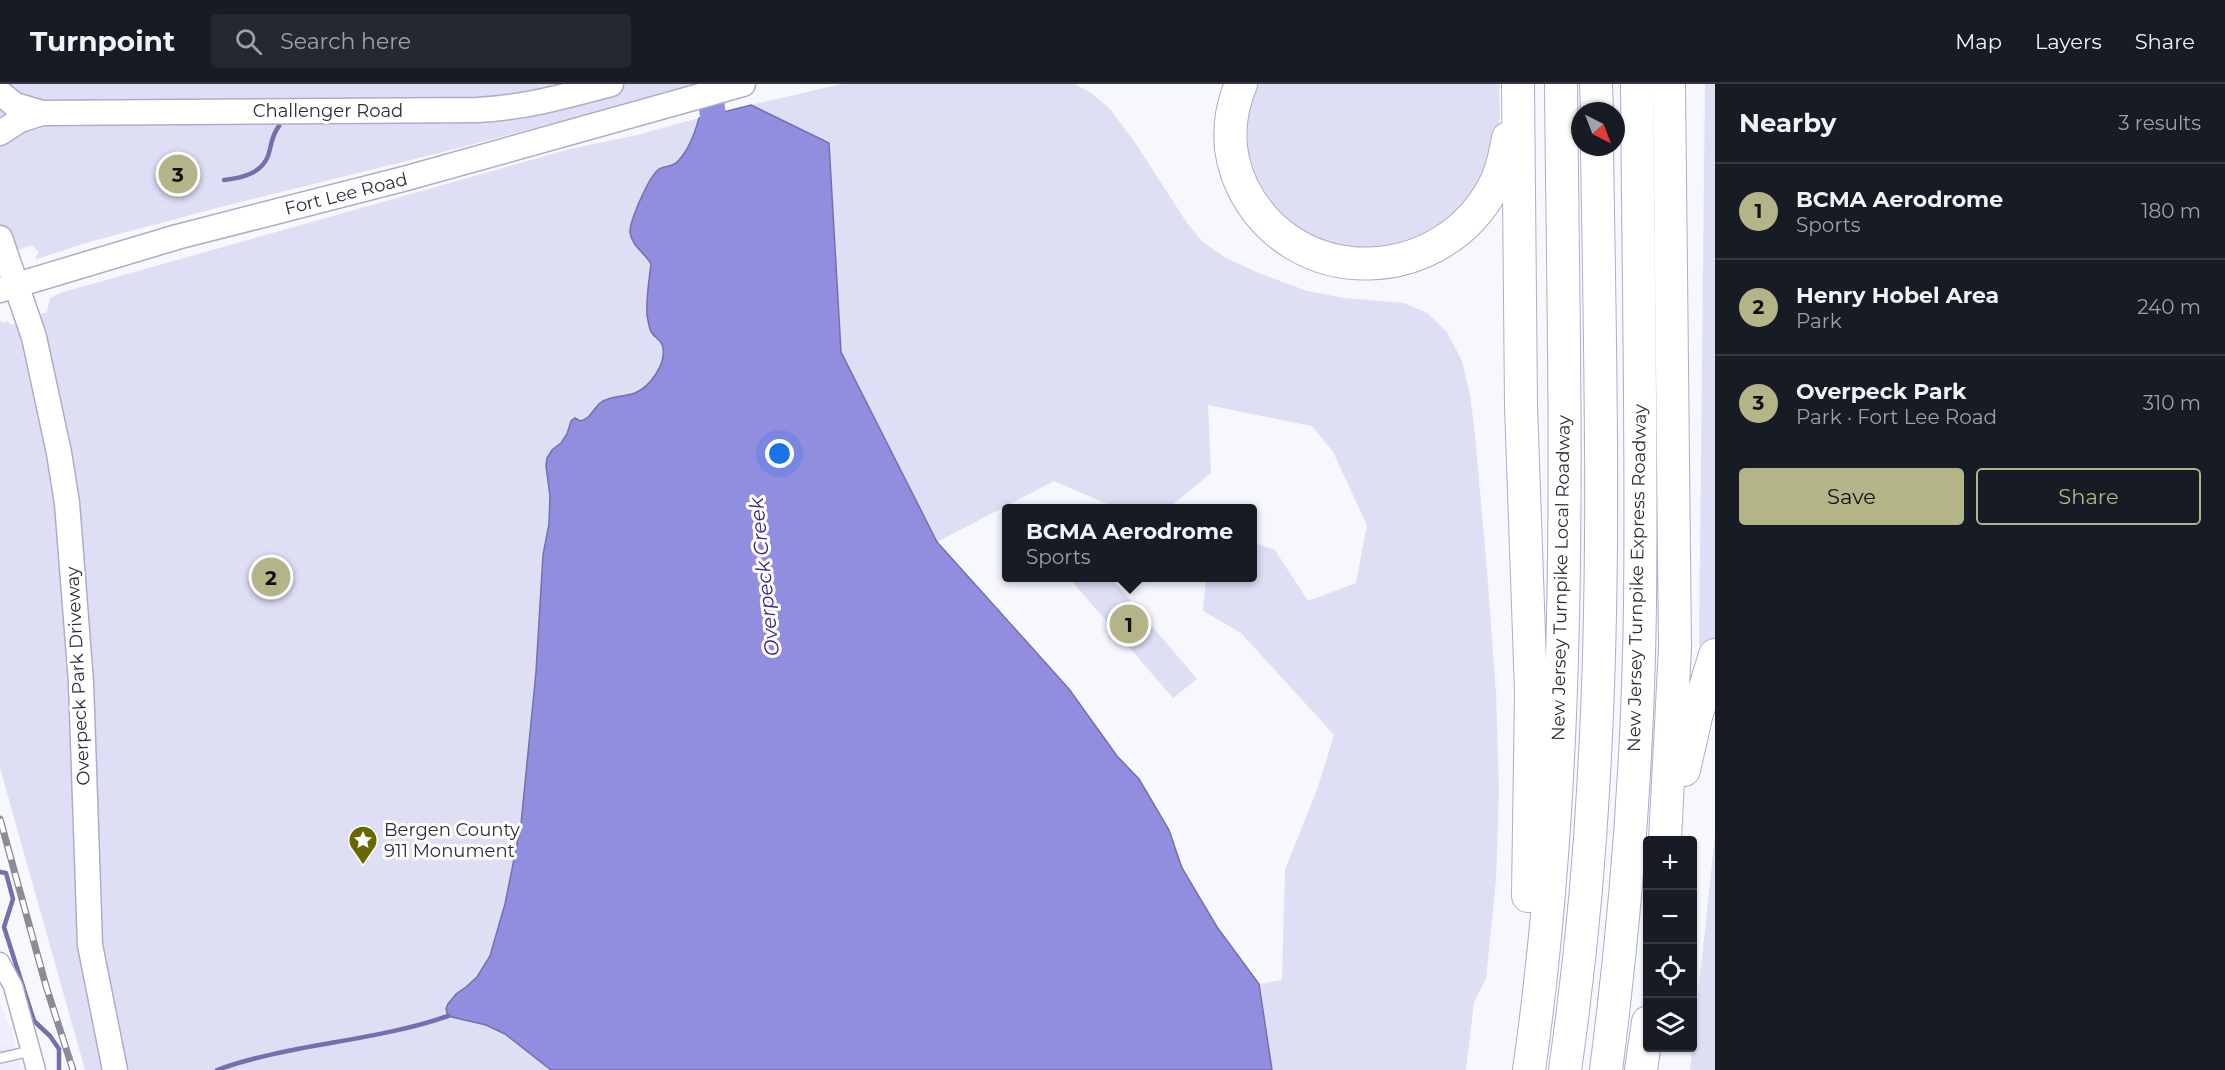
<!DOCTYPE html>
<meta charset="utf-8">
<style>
body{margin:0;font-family:Montserrat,sans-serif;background:#242831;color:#f1f3f6}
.controls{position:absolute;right:18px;bottom:18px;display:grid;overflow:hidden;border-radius:6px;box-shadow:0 2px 4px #0004}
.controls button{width:54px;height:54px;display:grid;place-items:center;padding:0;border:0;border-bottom:2px solid #363941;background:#171b24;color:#f1f3f6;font:30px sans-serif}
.compass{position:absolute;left:1571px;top:18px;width:54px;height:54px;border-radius:50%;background:#171b24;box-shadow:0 2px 4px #0004;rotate:138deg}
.you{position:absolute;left:780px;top:370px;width:21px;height:21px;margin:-15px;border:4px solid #fff;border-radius:50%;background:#1a73e8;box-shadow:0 0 0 9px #1a73e833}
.badge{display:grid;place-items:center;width:39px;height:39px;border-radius:50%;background:#b3b487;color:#111;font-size:20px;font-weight:700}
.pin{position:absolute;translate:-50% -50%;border:3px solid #fff;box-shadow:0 2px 6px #0006}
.popup{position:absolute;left:1002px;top:420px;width:255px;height:78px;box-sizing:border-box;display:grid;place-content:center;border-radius:6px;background:#171b24;filter:drop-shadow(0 2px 4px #0005);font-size:20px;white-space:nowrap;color:#9ea1a6}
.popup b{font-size:22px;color:#f1f3f6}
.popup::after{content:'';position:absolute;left:50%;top:100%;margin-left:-12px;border:12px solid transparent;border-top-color:#171b24}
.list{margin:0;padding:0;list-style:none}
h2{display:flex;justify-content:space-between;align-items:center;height:78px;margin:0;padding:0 24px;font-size:26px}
h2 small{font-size:20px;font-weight:400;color:#9ea1a6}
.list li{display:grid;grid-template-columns:39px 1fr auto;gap:18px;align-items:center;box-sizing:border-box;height:96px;padding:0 24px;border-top:2px solid #363941}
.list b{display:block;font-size:22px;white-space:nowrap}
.list p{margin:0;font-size:20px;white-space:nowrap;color:#9ea1a6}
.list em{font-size:20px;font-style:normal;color:#9ea1a6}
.actions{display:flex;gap:12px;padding:18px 24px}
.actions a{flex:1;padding:14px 0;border:2px solid #b3b487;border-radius:6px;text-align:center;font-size:21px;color:#b3b487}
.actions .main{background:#b3b487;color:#111}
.icon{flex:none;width:33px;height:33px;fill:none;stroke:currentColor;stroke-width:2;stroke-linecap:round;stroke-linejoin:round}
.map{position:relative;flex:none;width:1715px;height:986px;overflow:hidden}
header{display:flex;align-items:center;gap:36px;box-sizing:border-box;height:84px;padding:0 30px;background:#171b24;border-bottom:2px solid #363941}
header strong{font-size:28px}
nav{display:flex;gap:33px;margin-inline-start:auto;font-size:21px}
.search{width:420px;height:54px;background:#242831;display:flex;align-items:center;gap:15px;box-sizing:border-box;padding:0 21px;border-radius:6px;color:#9ea1a6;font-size:22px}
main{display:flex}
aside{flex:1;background:#171b24}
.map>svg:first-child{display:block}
.built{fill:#eeeefe}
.green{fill:#dedef5}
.water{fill:#918ddf;stroke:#7370ae;stroke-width:1.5}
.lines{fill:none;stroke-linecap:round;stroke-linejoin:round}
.stream{stroke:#7370ae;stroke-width:4.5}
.river{stroke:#918ddf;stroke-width:26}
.lane-casing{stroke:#adadcb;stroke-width:12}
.street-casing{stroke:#adadcb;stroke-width:21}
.secondary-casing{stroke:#adadcb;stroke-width:27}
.highway-casing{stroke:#adadcb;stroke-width:34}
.lane{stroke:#fff;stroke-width:9}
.street{stroke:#fff;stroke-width:18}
.secondary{stroke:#fff;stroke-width:24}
.highway{stroke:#fff;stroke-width:32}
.rail-casing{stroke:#8c8c96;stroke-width:7}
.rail{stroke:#fff;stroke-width:4.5;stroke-dasharray:14;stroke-linecap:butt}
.labels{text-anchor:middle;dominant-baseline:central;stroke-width:6;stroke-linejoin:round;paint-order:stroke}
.street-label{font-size:18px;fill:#2e2e3a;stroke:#fff}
.poi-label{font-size:18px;fill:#2e2e3a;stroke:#fff;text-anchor:start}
.water-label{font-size:20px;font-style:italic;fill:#392584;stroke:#fff}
</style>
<header>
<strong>Turnpoint</strong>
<div class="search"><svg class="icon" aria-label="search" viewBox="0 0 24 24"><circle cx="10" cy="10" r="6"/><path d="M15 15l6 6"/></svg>Search here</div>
<nav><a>Map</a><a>Layers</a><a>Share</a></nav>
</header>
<main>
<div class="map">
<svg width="1715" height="986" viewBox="0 0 1715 986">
<rect width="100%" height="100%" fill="#f7f7fe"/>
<!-- built -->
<path class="built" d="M0,919L12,949L22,986H0Z"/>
<!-- green -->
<path class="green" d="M0,0H703L439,69L221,123L89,158L37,175L35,174L39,168L32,161L0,172Z
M842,0H1075L1091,9L1110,25L1136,60L1187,139L1203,158L1226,174L1259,189L1307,207L1344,214L1404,219L1427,229L1447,248L1462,277L1470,311L1475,351L1487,486L1496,609L1499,707L1496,795L1486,894L1474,918L1466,986H1272L1259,900L1282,896L1285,786L1318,703L1334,651L1241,549L1203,527L1206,494H1252V458L1275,466L1308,517L1356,499L1367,441L1333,368L1312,342L1208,321L1211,389L1171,422L1114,423L1054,397L937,458L841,268L829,59L751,21Z
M1250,0H1499L1500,33L1488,91L1449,139L1387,169L1327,164L1279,134L1253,97L1239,60Z
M1705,0H1715V552L1714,556L1699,562Z
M699,34C693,56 685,81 660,84L639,166L647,173L651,180L648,212L651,249C656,253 662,256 663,263C666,280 650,304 634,309C624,312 612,312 602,317C596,320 595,326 591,331C585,336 576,338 569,341L567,350L561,359L552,366L546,382L550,412L549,440L543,471L536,588L521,740L505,820L490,872L477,893L466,903L456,910L446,925L448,932L486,941L505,950L551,986H85L0,684V236L3,239L8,237L11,241L47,228L50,214L60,209L570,65L637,51Z
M1069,494H1111L1197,595L1173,614Z
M1715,751V986H1690Z"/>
<!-- water -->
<path class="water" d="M751,21L829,59L841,268L937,458L1069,605L1117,672L1139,695L1169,746L1182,784L1217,843L1259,900L1272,986H551L505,950L486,941L448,932L446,925L448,920L456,910L466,903L477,893L490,872L505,820L521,740L536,588L543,471L549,440L550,412L546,382L547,374L552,366L561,359L567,350L571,337L575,334L580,337C594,334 594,318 608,315C617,312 627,312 635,309C650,303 666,280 663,264C662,256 656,255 652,249C649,246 648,236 647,231C646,214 649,197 651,180C645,169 632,162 630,149C629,138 649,92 659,85C665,81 673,84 679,76C690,64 695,49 699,34Z"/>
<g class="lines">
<!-- stream -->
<path class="stream" d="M224,96C241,94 261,90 268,72C272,60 271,52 279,42
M0,788L6,789L13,815L4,843L34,937L50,952L59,965V986
M217,986C292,959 373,958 448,932"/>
<!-- river -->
<path class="river" d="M709,0L717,64"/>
<!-- lane casing -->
<g class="lane-casing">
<path id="lane" d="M0,974L31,967"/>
</g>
<!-- street casing -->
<g class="street-casing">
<path id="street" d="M0,878L13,902L36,986"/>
</g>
<!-- secondary casing -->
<g class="secondary-casing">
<path id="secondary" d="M0,9L15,21L42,29L477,26C523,24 566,12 611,0
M0,49L20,36L42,29
M0,154L34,253L59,369L67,419L81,598L90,861L115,986
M0,206L177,153L407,94L743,0"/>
</g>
<!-- highway casing -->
<g class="highway-casing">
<path id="highway" d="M1241,0C1227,34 1226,68 1242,102C1294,209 1445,203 1496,98C1503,84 1505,69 1508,54
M1518,0L1521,321L1531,608L1528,812
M1596,0L1597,27
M1684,686L1696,633L1715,571
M1665,756L1675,563L1669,0
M1529,986C1576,659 1564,329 1561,0
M1565,986C1579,888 1589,789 1594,690C1606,481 1600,272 1597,63
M1606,986C1626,832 1638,676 1640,521C1642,347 1638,174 1637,0
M1641,986L1648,938"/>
</g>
<!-- lane -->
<use href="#lane" class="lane"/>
<!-- street -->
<use href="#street" class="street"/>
<!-- secondary -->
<use href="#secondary" class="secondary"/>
<!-- highway -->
<use href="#highway" class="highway"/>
<!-- rail casing -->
<g class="rail-casing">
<path id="rail" d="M0,735L46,902L73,986"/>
</g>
<!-- rail -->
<use href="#rail" class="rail"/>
</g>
<!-- icons -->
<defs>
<g id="sight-pin" transform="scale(1.5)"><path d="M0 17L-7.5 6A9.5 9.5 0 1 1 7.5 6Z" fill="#686700" stroke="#fff"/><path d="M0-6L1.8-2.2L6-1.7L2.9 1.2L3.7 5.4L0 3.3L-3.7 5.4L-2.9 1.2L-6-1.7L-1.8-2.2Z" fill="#fff"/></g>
</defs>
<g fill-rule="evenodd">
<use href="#sight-pin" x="363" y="756"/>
</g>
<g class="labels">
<!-- street labels -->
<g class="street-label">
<text x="328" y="27">Challenger Road</text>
<text transform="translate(346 110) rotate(-14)">Fort Lee Road</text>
<text transform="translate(1561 494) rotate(-89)">New Jersey Turnpike Local Roadway</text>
<text transform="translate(1637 494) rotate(-89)">New Jersey Turnpike Express Roadway</text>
<text transform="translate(78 592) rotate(-93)">Overpeck Park Driveway</text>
</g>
<!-- poi labels -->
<g class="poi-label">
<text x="384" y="746">Bergen County<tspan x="384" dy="21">911 Monument</tspan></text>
</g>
<!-- water labels -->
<g class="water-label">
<text transform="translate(764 493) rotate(-96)">Overpeck Creek</text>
</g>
</g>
</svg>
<div class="controls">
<button>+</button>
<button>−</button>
<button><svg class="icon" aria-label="locate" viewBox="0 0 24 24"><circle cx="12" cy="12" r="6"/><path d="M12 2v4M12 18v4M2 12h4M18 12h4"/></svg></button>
<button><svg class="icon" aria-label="layers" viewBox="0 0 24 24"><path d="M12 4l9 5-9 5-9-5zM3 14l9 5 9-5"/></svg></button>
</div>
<svg class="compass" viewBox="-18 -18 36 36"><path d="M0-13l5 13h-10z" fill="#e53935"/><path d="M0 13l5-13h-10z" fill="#9ea1a6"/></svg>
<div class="you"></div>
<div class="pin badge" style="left:1129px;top:540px">1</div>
<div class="popup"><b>BCMA Aerodrome</b>Sports</div>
<div class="pin badge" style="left:271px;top:493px">2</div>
<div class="pin badge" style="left:178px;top:90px">3</div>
</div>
<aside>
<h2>Nearby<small>3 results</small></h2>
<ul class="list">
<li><span class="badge">1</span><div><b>BCMA Aerodrome</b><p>Sports</p></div><em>180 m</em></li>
<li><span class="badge">2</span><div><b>Henry Hobel Area</b><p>Park</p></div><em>240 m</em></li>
<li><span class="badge">3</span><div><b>Overpeck Park</b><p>Park · Fort Lee Road</p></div><em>310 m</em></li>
</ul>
<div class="actions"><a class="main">Save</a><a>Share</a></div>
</aside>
</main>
